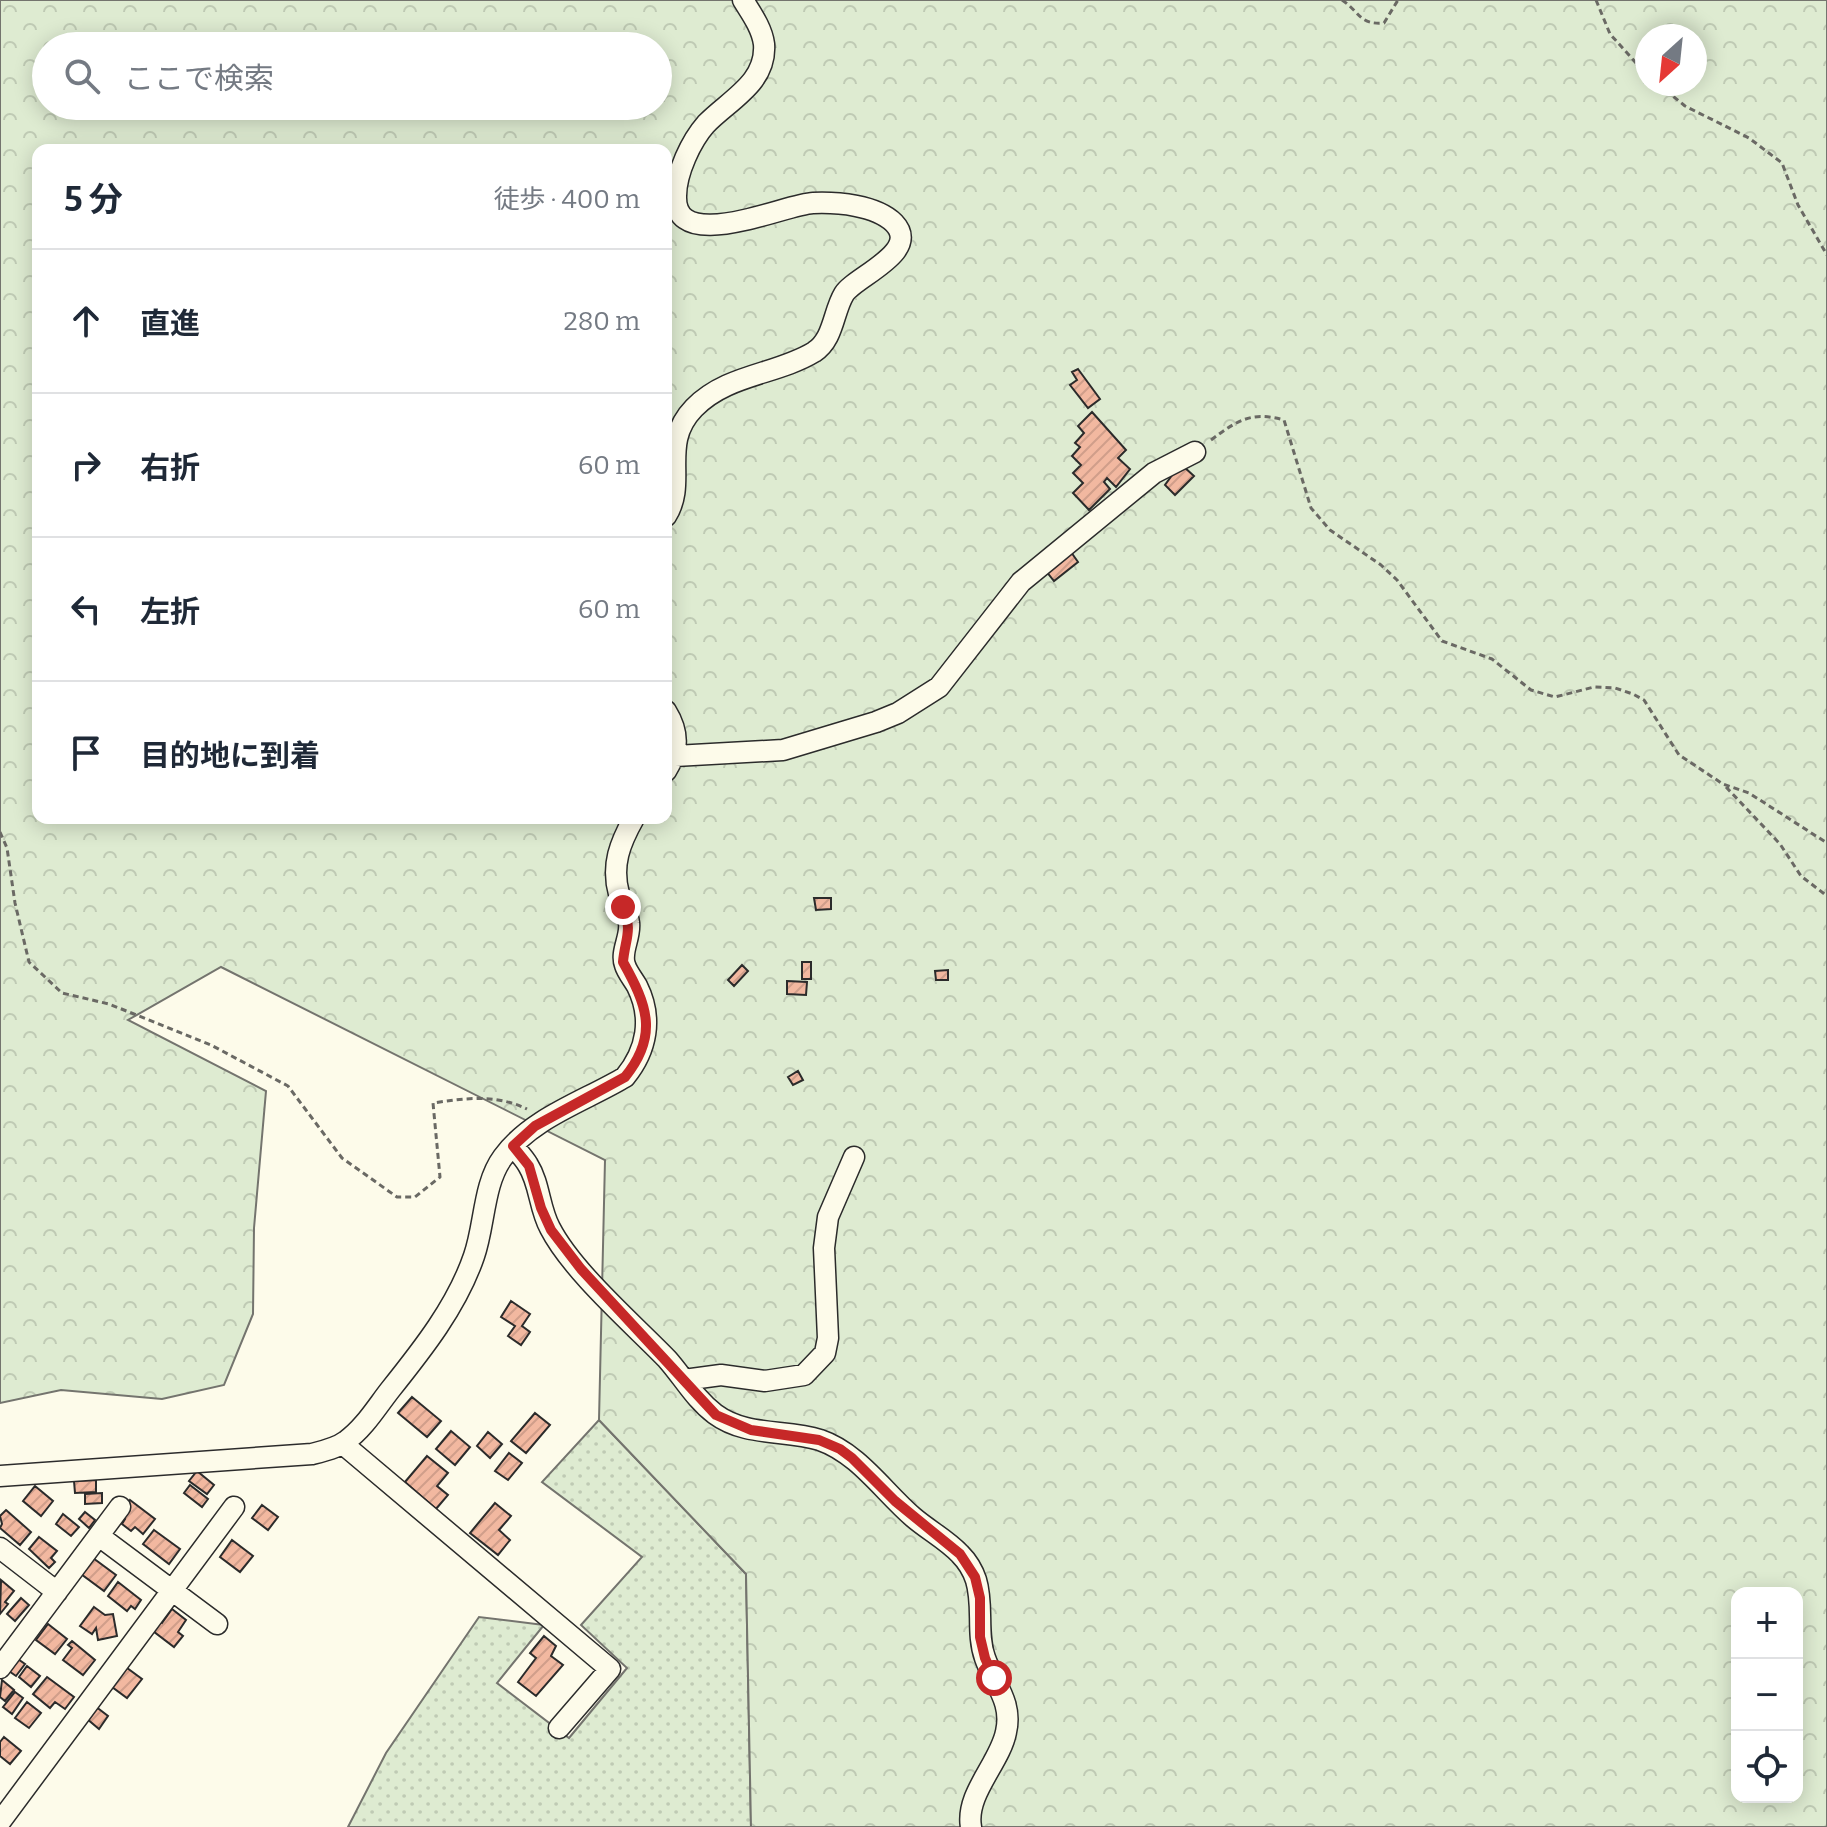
<!DOCTYPE html>
<html lang="ja">
<meta charset="utf-8">
<style>
body{margin:0;font-family:Bitter,"Noto Sans JP",serif;background:#f6f6f7;color:#1f2937}
.controls{position:absolute;right:24px;bottom:24px;display:grid;overflow:hidden;border-radius:16px;box-shadow:0 4px 20px #0003}
.controls button{width:72px;height:72px;display:grid;place-items:center;padding:0;border:0;border-bottom:2px solid #e0e1e3;background:#fff;color:#1f2937;font:40px sans-serif}
.compass{position:absolute;left:1635px;top:24px;width:72px;height:72px;border-radius:50%;background:#fff;box-shadow:0 4px 20px #0003;rotate:207deg}
.stop{position:absolute;width:24px;height:24px;margin:-18px;border:6px solid #c62828;border-radius:50%;background:#fff}
.stop.end{background:#c62828;border-color:#fff;box-shadow:0 2px 8px #0008}
.list{margin:0;padding:0;list-style:none}
h2{display:flex;justify-content:space-between;align-items:center;height:104px;margin:0;padding:0 32px;font-size:34px}
h2 small{font-size:26px;font-weight:400;color:#747a83}
.list li{display:grid;grid-template-columns:52px 1fr auto;gap:24px;align-items:center;box-sizing:border-box;height:144px;padding:0 32px;border-top:2px solid #e0e1e3}
.list b{display:block;font-size:30px;white-space:nowrap}
.list em{font-size:26px;font-style:normal;color:#747a83}
.icon{flex:none;width:44px;height:44px;fill:none;stroke:currentColor;stroke-width:2;stroke-linecap:round;stroke-linejoin:round}
.map{position:relative;flex:none;width:1827px;height:1827px;overflow:hidden}
.search{position:absolute;background:#fff;box-shadow:0 4px 20px #0003;left:32px;top:32px;width:640px;height:88px;display:flex;align-items:center;gap:20px;box-sizing:border-box;padding:0 28px;border-radius:44px;color:#747a83;font-size:30px}
.panel{position:absolute;background:#fff;box-shadow:0 4px 20px #0003;left:32px;top:144px;width:640px;height:680px;border-radius:16px}
.map>svg:first-child{display:block}
.grass{fill:url(#grass-dots);stroke:#74746e;stroke-width:2}
.forest{fill:url(#forest-crowns);stroke:#74746e;stroke-width:2;fill-rule:evenodd}
.building{fill:url(#building-hatch);stroke:#2b2b2b;stroke-width:2}
.lines{fill:none;stroke-linecap:round;stroke-linejoin:round}
.minor-casing{stroke:#2b2b2b;stroke-width:23}
.path{stroke:#6a6964;stroke-width:3;stroke-dasharray:6 4;stroke-linecap:butt}
.minor{stroke:#fdfbea;stroke-width:20}
.route{stroke:#c62828;stroke-width:10}
</style>
<div class="map">
<svg width="1827" height="1827" viewBox="0 0 1827 1827">
<defs>
<pattern id="grass-dots" width="8" height="8" patternUnits="userSpaceOnUse" patternTransform="scale(2)"><rect width="8" height="8" fill="#deebd1"/><path d="M2 2h.1M6 6h.1" fill="none" stroke="#bfcab4" stroke-width="1.8" stroke-linecap="round"/></pattern>
<pattern id="forest-crowns" width="20" height="18" patternUnits="userSpaceOnUse" patternTransform="scale(2)"><rect width="20" height="18" fill="#deebd1"/><path d="M2 6a3 3 0 1 1 6 0M12 15a3 3 0 1 1 6 0" fill="none" stroke="#bfcab4"/></pattern>
<pattern id="building-hatch" width="6" height="6" patternUnits="userSpaceOnUse" patternTransform="scale(2)"><rect width="6" height="6" fill="#f2b8a0"/><path d="M-1 1l2-2M0 6l6-6M5 7l2-2" fill="none" stroke="#d09e8a"/></pattern>
</defs>
<rect width="100%" height="100%" fill="#fdfbea"/>
<!-- grass -->
<path class="grass" d="M599,1420L746,1574L751,1827H348L386,1753L479,1617L544,1625L497,1683L569,1738L627,1668L581,1625L642,1557L542,1482Z"/>
<!-- forest -->
<path class="forest" d="M0,0H1827V1827H751L746,1574L599,1420L605,1160L221,967L128,1020L266,1091L254,1228L253,1314L224,1385L162,1399L61,1390L0,1403ZM1647,36H1695V84H1647ZM46,46H658V106H46ZM38,150H666V818H38ZM1737,1593H1797V1797H1737Z"/>
<!-- building -->
<path class="building" d="M1078,369L1100,399L1088,408L1070,385L1077,380L1072,372Z
M1092,412L1126,450L1118,458L1130,469L1116,487L1107,478L1104,482L1110,489L1089,510L1073,493L1083,483L1073,473L1081,465L1072,456L1080,447L1075,443L1084,433L1078,426Z
M1178,467L1181,470L1184,467L1194,476L1175,495L1165,485Z
M1071,552L1078,562L1054,581L1046,571Z
M814,898H831V909L816,910Z
M802,962H811V979H802Z
M742,965L748,971L734,986L728,980Z
M948,970V980H936L935,971Z
M787,981L807,982L806,995L787,994Z
M798,1071L803,1080L793,1085L788,1077Z
M511,1301L530,1314L522,1326L530,1332L521,1345L508,1336L515,1326L501,1317Z
M412,1397L441,1421L427,1437L398,1413Z
M535,1413L550,1425L526,1453L511,1441Z
M451,1431L470,1447L455,1465L436,1449Z
M488,1432L502,1444L490,1458L477,1446Z
M509,1453L522,1463L508,1480L495,1471Z
M427,1456L448,1473L437,1486L448,1495L436,1509L405,1482Z
M197,1471L214,1485L207,1494L189,1481Z
M96,1480V1492L75,1493L74,1481Z
M190,1485L208,1499L202,1507L184,1493Z
M35,1486L53,1501L41,1516L23,1501Z
M102,1493V1503L85,1504V1494Z
M130,1500L155,1519L143,1534L135,1527L131,1531L122,1524L125,1519L119,1515Z
M495,1503L511,1516L499,1530L510,1540L498,1555L470,1533Z
M262,1505L278,1517L268,1530L252,1518Z
M6,1510L31,1532L20,1545L0,1528L2,1524L0,1516Z
M85,1512L95,1520L89,1528L79,1519Z
M63,1514L79,1527L71,1536L56,1524Z
M154,1530L180,1549L169,1564L143,1544Z
M39,1537L57,1551L51,1558L55,1562L49,1568L29,1549Z
M232,1540L253,1556L240,1572L220,1557Z
M93,1558L116,1575L104,1591L81,1574Z
M1,1580L14,1591L5,1602L8,1604L0,1614Z
M118,1582L141,1600L135,1609L131,1606L127,1611L108,1596Z
M21,1598L29,1605L15,1621L7,1614Z
M94,1607L105,1615L113,1614L117,1636L98,1640L96,1628L92,1634L80,1626Z
M172,1609L186,1620L178,1632L183,1636L174,1647L149,1628L156,1619L162,1623Z
M48,1624L67,1639L55,1654L36,1640Z
M544,1636L556,1646L551,1656L563,1665L536,1696L518,1682L536,1658L530,1653Z
M72,1641L95,1660L83,1675L63,1660L72,1648L68,1645Z
M15,1657L25,1664L16,1676L6,1669Z
M123,1665L142,1679L127,1698L108,1684Z
M27,1666L40,1676L31,1687L19,1677Z
M47,1677L74,1697L65,1709L55,1702L50,1708L33,1694Z
M2,1680L14,1690L5,1701L0,1697Z
M15,1692L23,1698L12,1714L3,1707Z
M27,1702L41,1713L29,1728L15,1718Z
M95,1706L108,1716L99,1729L86,1718Z
M4,1737L21,1751L10,1764L0,1756V1742Z"/>
<g class="lines">
<!-- minor casing -->
<g class="minor-casing">
<path id="minor" d="M666,516C688,482 659,444 694,408C727,374 776,375 814,352C834,339 833,312 844,294C854,277 922,252 894,223C876,205 837,202 813,203C785,204 674,256 676,196C676,173 691,141 706,124C729,100 767,83 764,44C762,28 751,13 743,0
M666,711C679,732 679,750 666,771
M675,756L783,750L876,722L898,713L939,687L1021,582L1154,473L1195,452
M513,1146C518,1152 524,1158 528,1165C540,1184 539,1208 550,1228C572,1271 632,1323 667,1359C683,1377 695,1399 715,1414C746,1437 785,1429 820,1440C858,1453 883,1491 913,1517C928,1530 947,1540 960,1554C967,1561 973,1571 976,1580C984,1606 976,1633 985,1658C994,1684 1013,1702 1006,1732C1000,1763 965,1794 971,1827
M684,1380L721,1375L765,1381L804,1375L825,1353L828,1338L824,1248L828,1217L854,1157
M343,1444L610,1669L559,1728
M0,1476L312,1454C324,1451 337,1448 346,1441C364,1428 376,1408 390,1390C422,1350 457,1306 474,1256C485,1225 483,1184 503,1157C531,1118 585,1101 625,1077C647,1050 653,1018 637,986C633,979 627,972 625,965C620,952 631,937 629,923C628,913 622,903 619,894C611,865 620,843 634,818
M99,1536L217,1624
M0,1548L57,1592
M0,1668L120,1507
M0,1822L234,1507"/>
</g>
<!-- path -->
<path class="path" d="M1342,0C1360,12 1359,25 1384,23L1398,0
M1596,0L1610,34L1647,75
M1658,84L1685,106L1749,138L1782,163L1798,205L1827,255
M1211,440C1238,420 1251,411 1284,420L1311,508L1330,530L1381,565L1397,580L1442,641L1492,659L1531,690L1555,697L1594,687L1615,688L1633,694L1644,700L1679,755L1723,784L1749,793L1827,843
M1726,787L1780,844L1801,876L1827,896
M0,832L7,848L15,903L29,962L62,993L109,1004L211,1045L288,1086L342,1158L397,1197H415L440,1177L433,1103C466,1098 496,1094 527,1109"/>
<!-- minor -->
<use href="#minor" class="minor"/>
</g>
<g class="lines">
<!-- route -->
<path class="route" d="M623,907C633,931 625,939 623,962C647,1005 659,1035 625,1077L535,1126L513,1146L529,1166L541,1208L551,1230L581,1269L716,1415L751,1430L819,1440L840,1449L852,1458L895,1501L960,1554L975,1577L980,1598V1637L985,1658L994,1678"/>
</g>
</svg>
<div class="controls">
<button>+</button>
<button>−</button>
<button><svg class="icon" aria-label="locate" viewBox="0 0 24 24"><circle cx="12" cy="12" r="6"/><path d="M12 2v4M12 18v4M2 12h4M18 12h4"/></svg></button>
</div>
<svg class="compass" viewBox="-18 -18 36 36"><path d="M0-13l5 13h-10z" fill="#e53935"/><path d="M0 13l5-13h-10z" fill="#747a83"/></svg>
<div class="stop" style="left:994px;top:1678px"></div>
<div class="stop end" style="left:623px;top:907px"></div>
<div class="search"><svg class="icon" aria-label="search" viewBox="0 0 24 24"><circle cx="10" cy="10" r="6"/><path d="M15 15l6 6"/></svg>ここで検索</div>
<section class="panel">
<h2>5 分<small>徒歩 · 400 m</small></h2>
<ul class="list">
<li><svg class="icon" aria-label="ahead" viewBox="0 0 24 24"><path d="M12 20V5M6 11l6-6 6 6"/></svg><div><b>直進</b></div><em>280 m</em></li>
<li><svg class="icon" aria-label="right" viewBox="0 0 24 24"><path d="M7 20v-9h11M14 6l5 5-5 5"/></svg><div><b>右折</b></div><em>60 m</em></li>
<li><svg class="icon" aria-label="left" viewBox="0 0 24 24"><path d="M17 20v-9H6M10 6l-5 5 5 5"/></svg><div><b>左折</b></div><em>60 m</em></li>
<li><svg class="icon" aria-label="arrive" viewBox="0 0 24 24"><path d="M6 21V4h12l-3 4 3 4H6"/></svg><div><b>目的地に到着</b></div></li>
</ul>
</section>
</div>
